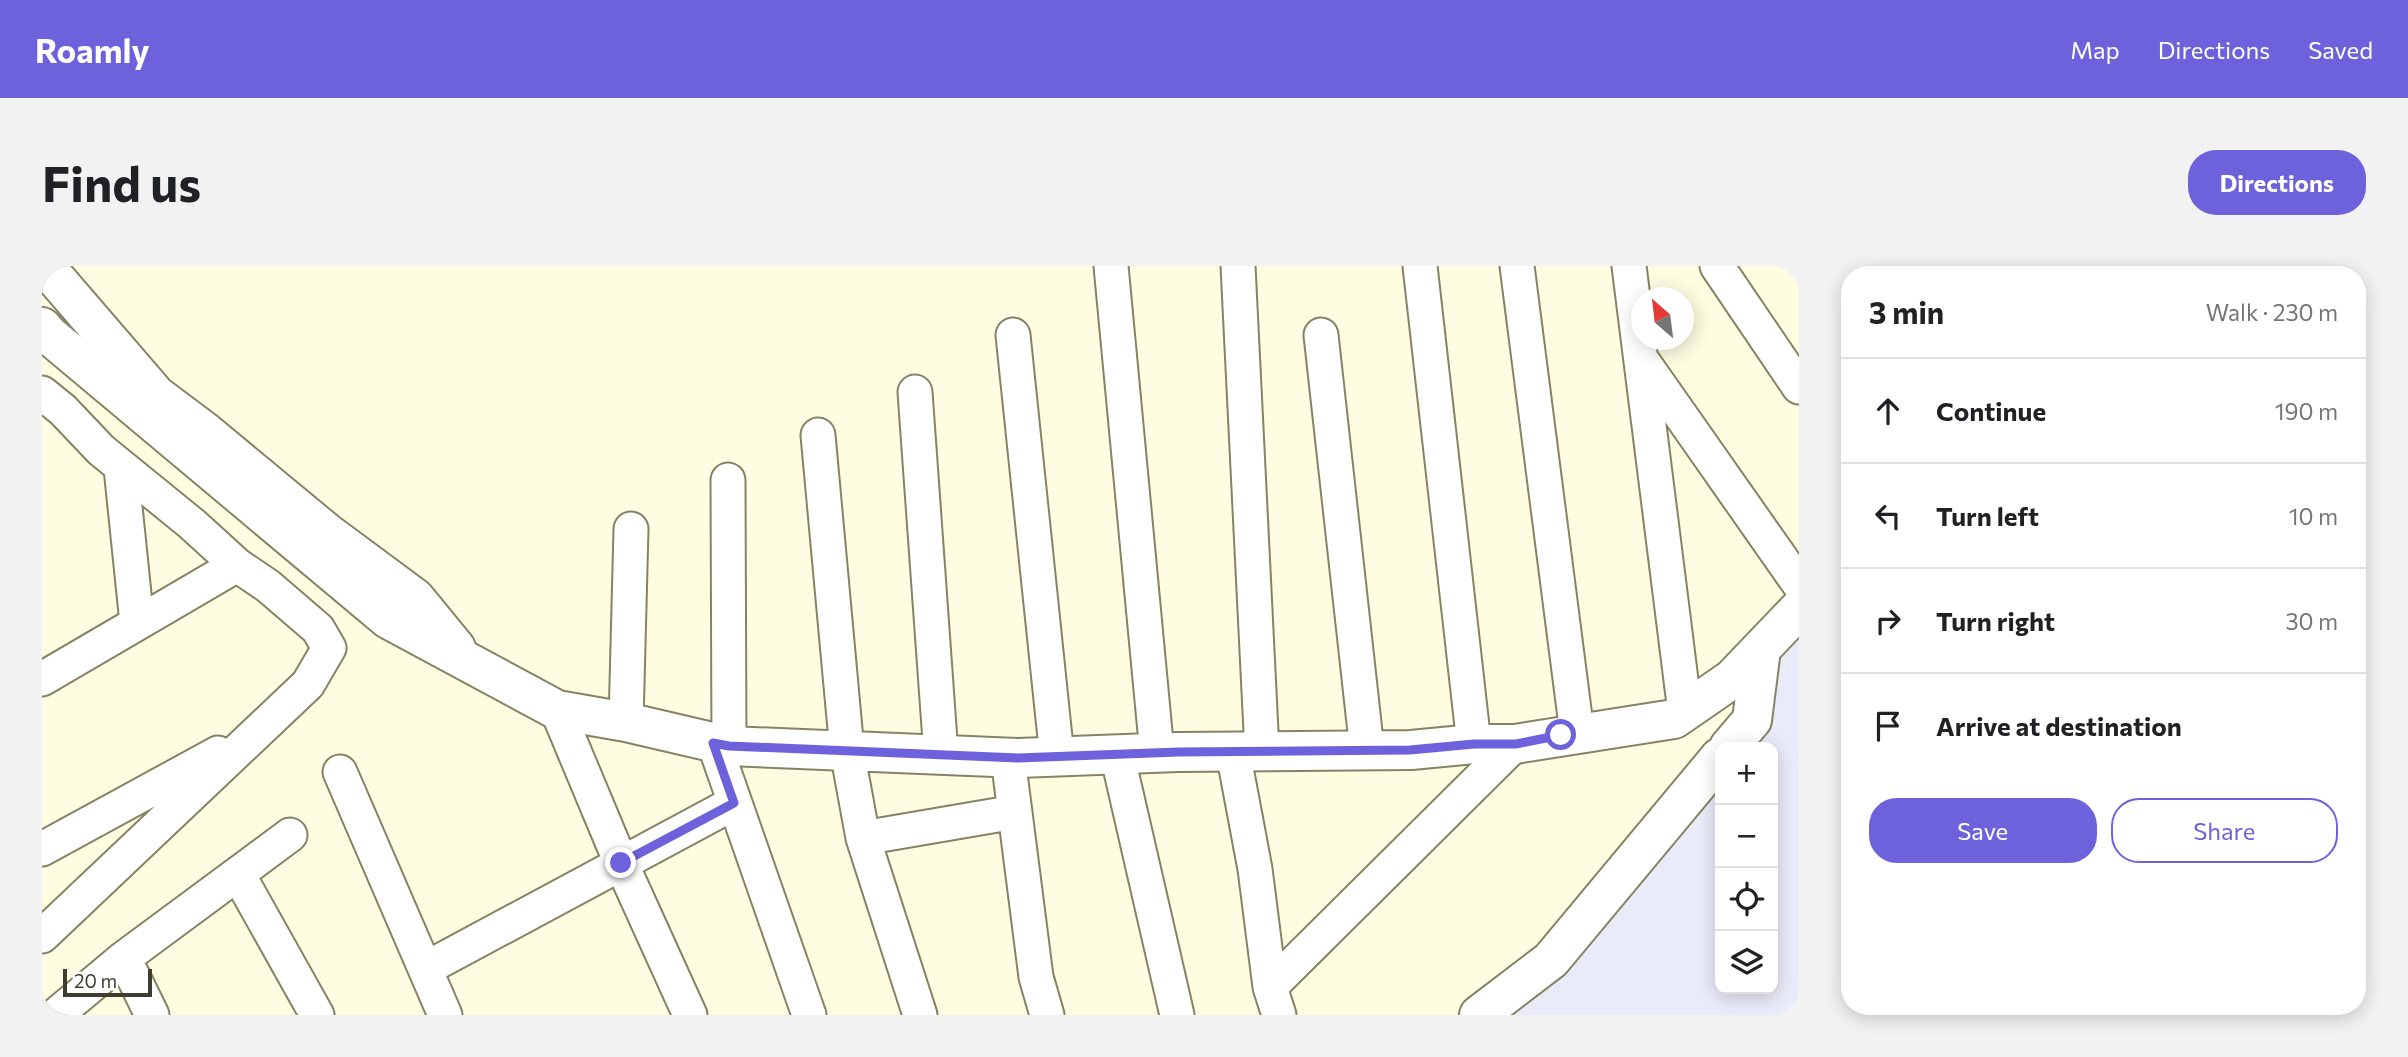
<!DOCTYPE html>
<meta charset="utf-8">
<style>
body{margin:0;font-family:Commissioner,sans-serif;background:#f2f2f2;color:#202124}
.controls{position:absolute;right:21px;bottom:21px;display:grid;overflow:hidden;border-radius:14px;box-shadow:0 4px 18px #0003}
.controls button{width:63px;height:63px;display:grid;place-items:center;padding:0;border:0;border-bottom:2px solid #e0e0e0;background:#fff;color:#202124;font:35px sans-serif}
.compass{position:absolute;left:1589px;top:21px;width:63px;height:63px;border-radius:50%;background:#fff;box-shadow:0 4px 18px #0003;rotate:332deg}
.scale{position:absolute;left:21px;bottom:18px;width:89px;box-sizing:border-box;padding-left:7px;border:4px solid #3f3d30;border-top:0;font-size:19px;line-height:24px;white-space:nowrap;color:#3f3d30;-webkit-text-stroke:5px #fff;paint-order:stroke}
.stop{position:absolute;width:21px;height:21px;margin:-16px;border:5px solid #6e62dc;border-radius:50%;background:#fff}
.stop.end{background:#6e62dc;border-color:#fff;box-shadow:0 2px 7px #0008}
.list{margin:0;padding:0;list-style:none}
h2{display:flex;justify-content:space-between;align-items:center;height:91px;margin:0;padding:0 28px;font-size:30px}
h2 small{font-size:23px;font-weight:400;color:#757577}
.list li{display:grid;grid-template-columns:46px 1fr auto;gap:21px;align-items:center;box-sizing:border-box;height:105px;padding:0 28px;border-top:2px solid #e0e0e0}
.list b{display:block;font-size:26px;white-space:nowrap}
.list em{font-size:23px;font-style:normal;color:#757577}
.actions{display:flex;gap:14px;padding:21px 28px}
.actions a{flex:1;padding:16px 0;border:2px solid #6e62dc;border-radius:28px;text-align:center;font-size:24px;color:#6e62dc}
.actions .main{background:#6e62dc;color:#fff}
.icon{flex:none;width:38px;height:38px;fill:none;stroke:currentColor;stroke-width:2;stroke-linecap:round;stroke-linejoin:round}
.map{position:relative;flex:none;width:1757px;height:749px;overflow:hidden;border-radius:28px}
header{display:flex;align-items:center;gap:42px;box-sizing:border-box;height:98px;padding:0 35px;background:#6e62dc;color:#fff}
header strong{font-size:33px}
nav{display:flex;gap:38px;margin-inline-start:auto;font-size:24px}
.intro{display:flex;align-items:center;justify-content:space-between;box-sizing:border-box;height:168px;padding:0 42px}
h1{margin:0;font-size:49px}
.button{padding:18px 32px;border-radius:28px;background:#6e62dc;color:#fff;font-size:24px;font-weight:700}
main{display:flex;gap:42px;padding:0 42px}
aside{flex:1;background:#fff;border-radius:28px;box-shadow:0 4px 18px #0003}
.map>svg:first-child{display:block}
.green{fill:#eaebf8}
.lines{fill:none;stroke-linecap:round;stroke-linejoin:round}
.street-casing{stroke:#868364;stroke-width:37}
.secondary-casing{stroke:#868364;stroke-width:42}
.street{stroke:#fff;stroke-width:33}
.secondary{stroke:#fff;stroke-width:38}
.route{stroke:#6e62dc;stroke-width:9}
</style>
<header>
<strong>Roamly</strong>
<nav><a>Map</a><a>Directions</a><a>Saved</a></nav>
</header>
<div class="intro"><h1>Find us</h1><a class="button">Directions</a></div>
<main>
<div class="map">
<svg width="1757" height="749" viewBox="0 0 1757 749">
<rect width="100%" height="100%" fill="#fffde1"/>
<!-- green -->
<path class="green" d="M1757,343V749H1438L1678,493V723H1731V481H1688Z"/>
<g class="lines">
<!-- street casing -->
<g class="street-casing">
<path id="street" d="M1069,0L1115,487
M1196,0L1220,486
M1378,0L1432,478
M1475,0L1535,467
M1587,0L1643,446
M1675,0L1757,121
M971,69L1015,491
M1279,69L1325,484
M1602,97L1757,318
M873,126L899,489
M0,127L21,144L59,184L150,258L195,299L226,320L276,363L287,382L266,418L0,670
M776,169L805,485L821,572L878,749
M79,202L95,357
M686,214L687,480
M0,413L195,299
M515,444L579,597L648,749
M584,456L589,263
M672,477L767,749
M1191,486L1213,603L1228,721L1237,749
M1075,488L1135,749
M966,492L994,711L1005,749
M298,506L403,749
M821,572L973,546
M0,583L176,487
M196,608L275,749
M82,692L110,749
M383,703L692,537
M1228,721L1473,478
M14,749L82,692L248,569"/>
</g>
<!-- secondary casing -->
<g class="secondary-casing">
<path id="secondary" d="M3,0L114,129L162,165L284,266L373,332L414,382
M0,61L7,69L346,353L515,444L584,456L687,480L976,492L1136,486L1369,484L1432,478H1473L1632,453L1690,413L1757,343
M1687,481L1710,454L1719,383
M1437,749L1509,694L1678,491"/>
</g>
<!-- street -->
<use href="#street" class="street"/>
<!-- secondary -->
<use href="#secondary" class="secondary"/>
</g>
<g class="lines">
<!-- route -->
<path class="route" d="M579,597L692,537L671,477L687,480L976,492L1136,486L1368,484L1432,478H1474L1519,469"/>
</g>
</svg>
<div class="controls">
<button>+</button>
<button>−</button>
<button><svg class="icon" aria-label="locate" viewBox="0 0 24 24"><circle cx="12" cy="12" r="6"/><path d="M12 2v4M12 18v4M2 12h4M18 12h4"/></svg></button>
<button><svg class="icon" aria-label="layers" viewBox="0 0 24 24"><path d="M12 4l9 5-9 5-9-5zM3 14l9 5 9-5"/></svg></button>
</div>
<svg class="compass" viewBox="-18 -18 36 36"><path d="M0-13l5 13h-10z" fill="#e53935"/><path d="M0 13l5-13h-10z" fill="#757577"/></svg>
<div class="scale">20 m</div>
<div class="stop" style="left:1519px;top:469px"></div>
<div class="stop end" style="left:579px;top:597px"></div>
</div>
<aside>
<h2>3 min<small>Walk · 230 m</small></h2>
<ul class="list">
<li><svg class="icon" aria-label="ahead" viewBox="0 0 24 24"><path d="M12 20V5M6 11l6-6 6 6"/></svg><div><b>Continue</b></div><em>190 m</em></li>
<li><svg class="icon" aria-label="left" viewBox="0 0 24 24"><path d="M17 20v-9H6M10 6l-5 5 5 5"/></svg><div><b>Turn left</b></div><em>10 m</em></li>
<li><svg class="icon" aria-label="right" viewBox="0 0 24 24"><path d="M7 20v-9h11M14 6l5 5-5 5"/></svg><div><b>Turn right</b></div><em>30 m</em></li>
<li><svg class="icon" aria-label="arrive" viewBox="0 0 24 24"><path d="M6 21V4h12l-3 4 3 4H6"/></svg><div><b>Arrive at destination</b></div></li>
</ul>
<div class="actions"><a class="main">Save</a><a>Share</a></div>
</aside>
</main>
